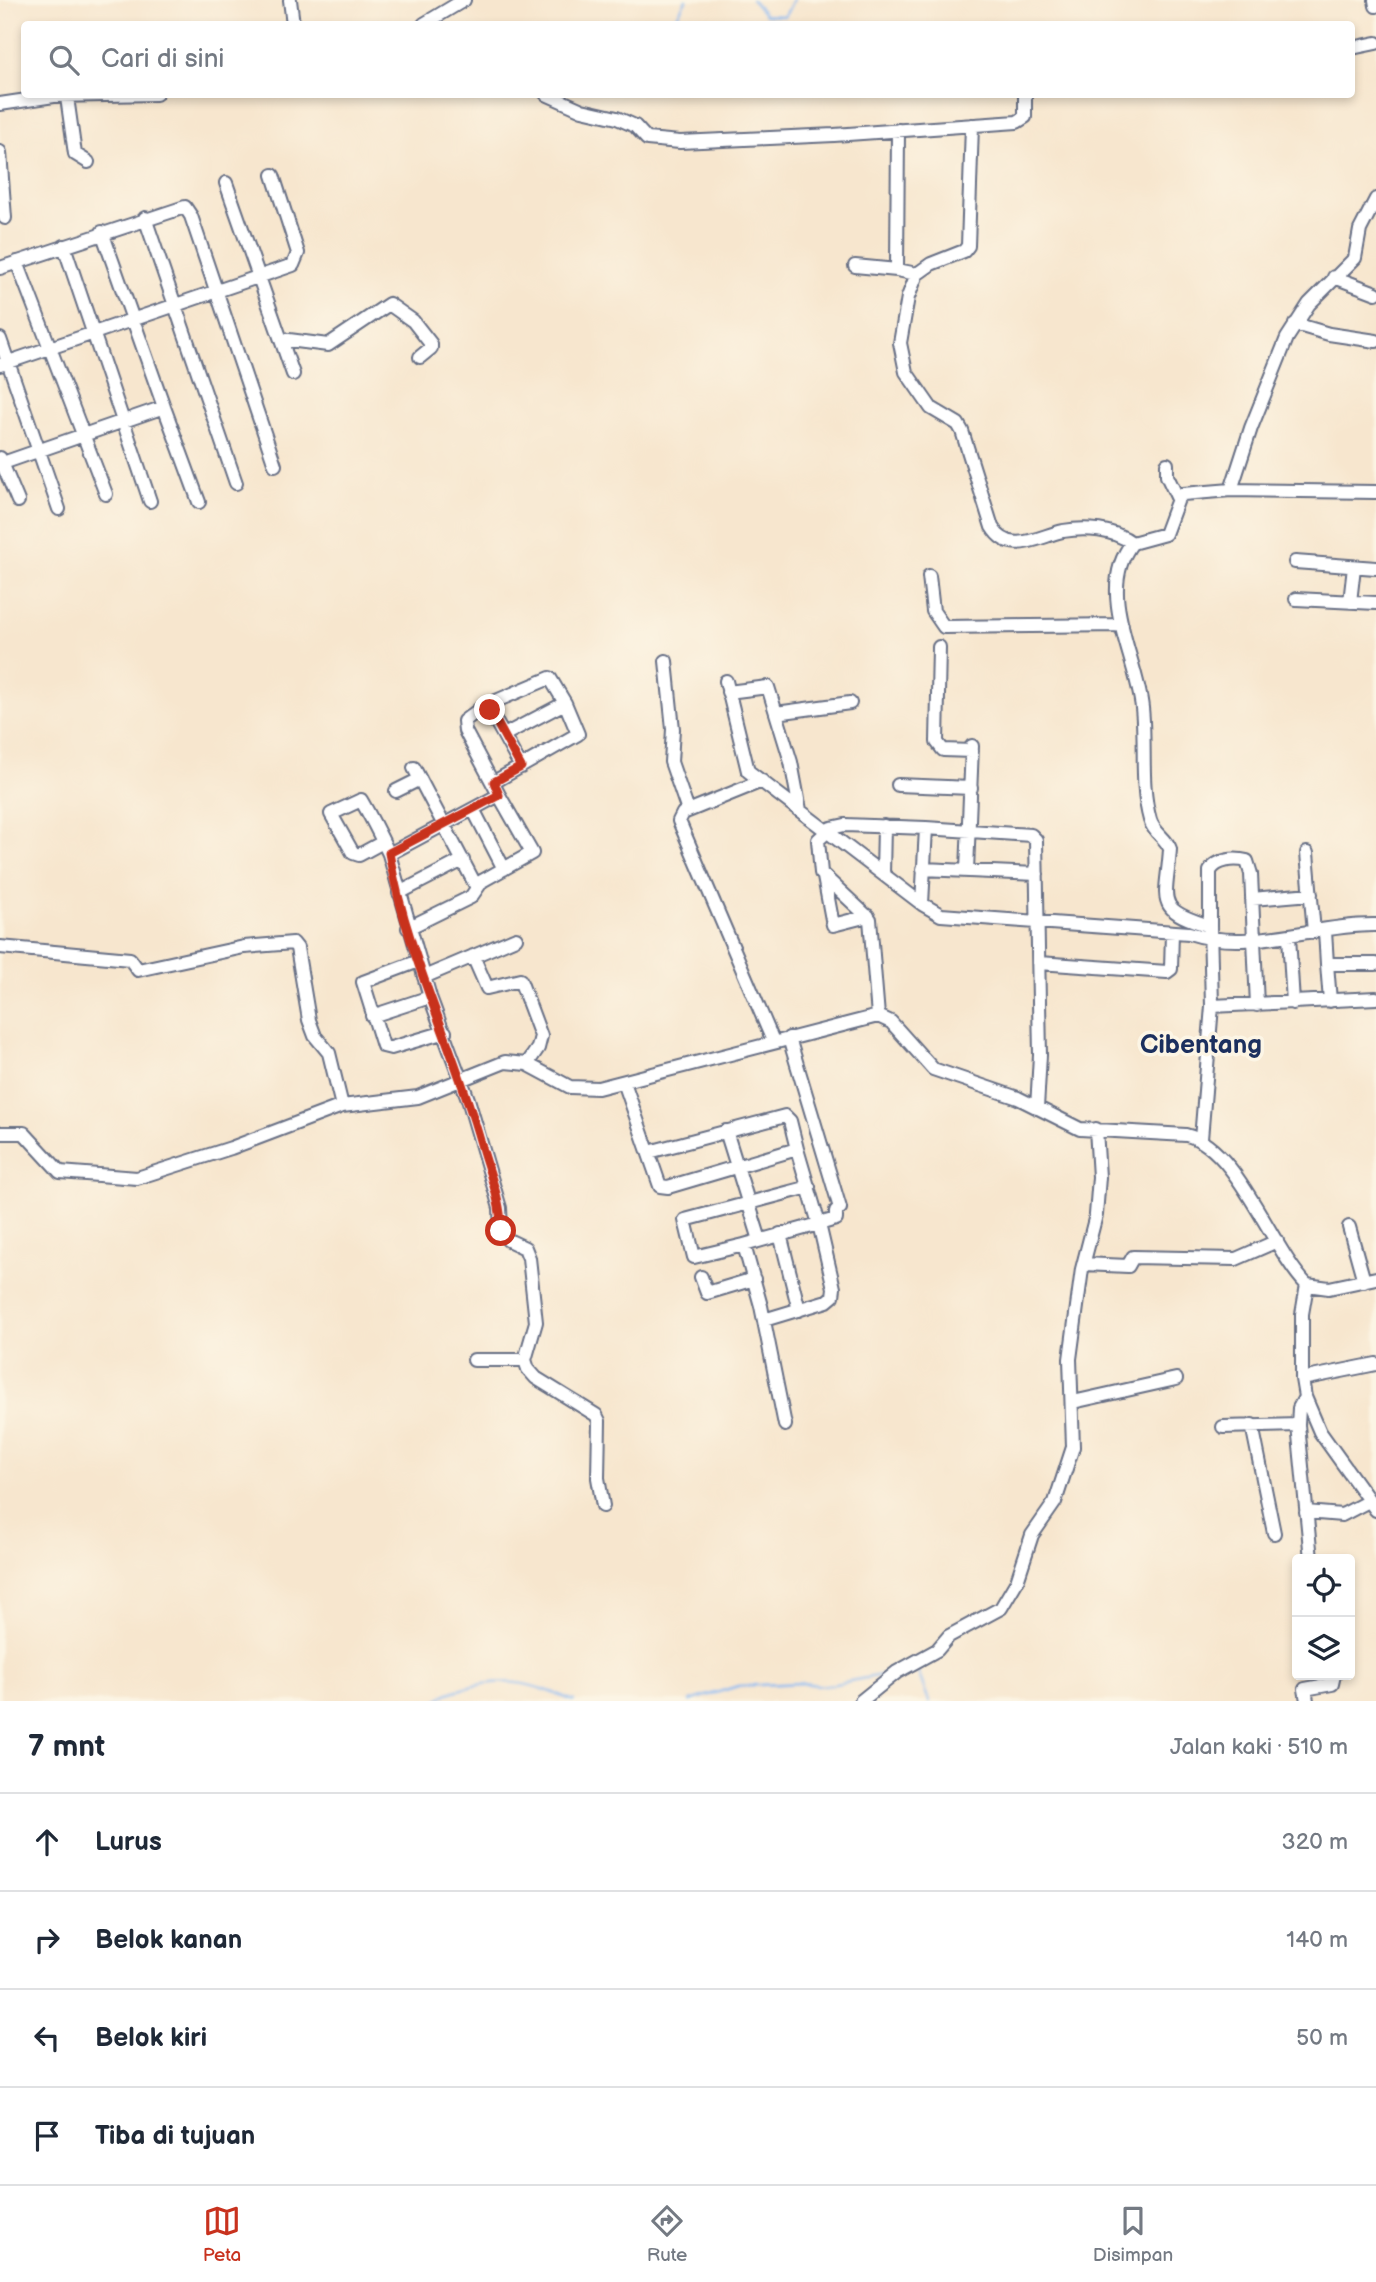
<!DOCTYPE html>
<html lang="id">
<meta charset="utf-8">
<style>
body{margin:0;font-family:"Balsamiq Sans",sans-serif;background:#f6f6f7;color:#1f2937}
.controls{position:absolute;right:21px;bottom:21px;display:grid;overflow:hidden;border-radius:7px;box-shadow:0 4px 10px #0003}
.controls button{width:63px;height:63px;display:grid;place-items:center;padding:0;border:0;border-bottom:2px solid #e0e1e3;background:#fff;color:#1f2937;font:35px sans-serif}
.stop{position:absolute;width:21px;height:21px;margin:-16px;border:5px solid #c8321e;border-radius:50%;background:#fff}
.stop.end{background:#c8321e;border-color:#fff;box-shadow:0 2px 7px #0008}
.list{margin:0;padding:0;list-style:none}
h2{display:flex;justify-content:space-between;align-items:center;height:91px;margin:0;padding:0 28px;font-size:30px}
h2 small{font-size:23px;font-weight:400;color:#747a83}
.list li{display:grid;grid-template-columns:46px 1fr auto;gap:21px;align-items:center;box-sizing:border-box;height:98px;padding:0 28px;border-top:2px solid #e0e1e3}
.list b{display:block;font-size:26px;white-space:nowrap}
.list em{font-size:23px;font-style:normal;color:#747a83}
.icon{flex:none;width:38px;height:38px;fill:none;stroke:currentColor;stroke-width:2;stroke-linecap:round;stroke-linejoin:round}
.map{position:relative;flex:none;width:1376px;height:1701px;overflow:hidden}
.search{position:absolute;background:#fff;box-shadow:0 4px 10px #0003;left:21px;right:21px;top:21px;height:77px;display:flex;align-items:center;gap:18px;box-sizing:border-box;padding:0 24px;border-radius:7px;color:#747a83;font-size:26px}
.sheet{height:483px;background:#fff}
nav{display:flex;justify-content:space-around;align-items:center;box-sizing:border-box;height:98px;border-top:2px solid #e0e1e3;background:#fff;font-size:19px;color:#747a83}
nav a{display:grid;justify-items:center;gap:4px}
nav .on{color:#c8321e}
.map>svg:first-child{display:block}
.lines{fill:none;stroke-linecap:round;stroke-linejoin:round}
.stream{stroke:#85b7f2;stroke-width:2.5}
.minor-casing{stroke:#686f85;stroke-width:16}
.minor{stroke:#fff;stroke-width:12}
.route{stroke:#c8321e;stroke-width:9}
.labels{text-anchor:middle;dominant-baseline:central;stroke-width:7;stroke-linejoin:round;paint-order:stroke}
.quarter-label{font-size:26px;font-weight:bold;fill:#1b2f5e;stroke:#fcf5e5}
</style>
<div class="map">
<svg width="1376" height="1701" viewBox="0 0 1376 1701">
<rect width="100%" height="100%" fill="#fcf5e5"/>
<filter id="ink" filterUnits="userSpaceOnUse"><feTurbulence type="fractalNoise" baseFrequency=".0143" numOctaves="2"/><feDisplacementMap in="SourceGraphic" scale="14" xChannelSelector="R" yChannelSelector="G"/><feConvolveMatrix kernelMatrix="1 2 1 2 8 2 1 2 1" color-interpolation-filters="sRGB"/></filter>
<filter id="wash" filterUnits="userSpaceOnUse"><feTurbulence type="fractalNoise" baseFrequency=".00686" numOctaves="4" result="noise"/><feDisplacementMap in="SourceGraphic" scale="28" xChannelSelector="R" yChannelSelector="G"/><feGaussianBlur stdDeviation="1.57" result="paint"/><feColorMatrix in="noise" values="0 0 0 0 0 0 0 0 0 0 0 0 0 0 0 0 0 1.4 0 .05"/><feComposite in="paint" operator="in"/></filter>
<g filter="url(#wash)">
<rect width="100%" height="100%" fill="#f7e6ce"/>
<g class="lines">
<!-- stream -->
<path class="stream" d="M752,0L765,15L785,16L793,0
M673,24L686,0
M916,1667L929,1701
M437,1701C443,1693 453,1692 462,1689C508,1675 532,1684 574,1701
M690,1701L738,1686L802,1683L825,1686L886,1674"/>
</g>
</g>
<g filter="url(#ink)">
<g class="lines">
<!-- minor casing -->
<g class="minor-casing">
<path id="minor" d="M290,0L293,24
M1375,0L1376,6
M424,24L464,0
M1352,48L1376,43
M546,94L582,110L617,118L635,126L647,139L680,142L834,135L1017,122L1025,117V94
M67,97L75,154L88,162
M0,104L54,96L156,94
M972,125L968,246L964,251L931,264L917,274L908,297L900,343L906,372L931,408L958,424L962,431L992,527C1010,557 1039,536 1063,531C1085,527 1114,529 1132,543
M898,130L897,270L917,274
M0,152L5,218
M226,183L293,374
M145,218L236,483
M64,246L150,501
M17,262L106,494
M855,266L897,270
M0,268L185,207L191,216L275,465
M1334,277L1376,293
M1295,324L1329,334L1376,341
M0,339L59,509
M281,339L328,345L389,304L413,321L431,344V348L420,357
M0,365L293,265L298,253L273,175
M164,407L199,502
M0,458L18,501
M0,464L164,407L102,232
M1167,464V476L1178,499
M1231,490L1376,492
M1295,562L1376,568
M929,576L933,611L944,627L1122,625
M1296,599L1376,603
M1350,602L1354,567
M939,647L937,742L943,750L972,751
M666,661L673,729L671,762L688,811
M726,681L748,771L922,904L941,915L1189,933C1250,953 1315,924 1376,925
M728,692L768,687L791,762L800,810
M489,709L521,767
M776,713L850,703
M504,735L565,703
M414,768L476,886
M762,781L683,813L679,821L773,1041
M494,782L578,734L565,703L550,678L496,701L489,709L481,708L464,721L465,731L499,795L389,854L430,997L468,1099L500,1208L501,1231L508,1240L525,1248L529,1258L536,1322L525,1360L528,1369L536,1378L596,1415L599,1421L598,1478L603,1506
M898,785L971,788
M396,791L420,779
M473,809L504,869
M383,842L359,855L353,853L331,814L361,800C371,817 380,835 389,854
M1307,853L1314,932
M923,869L1037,874
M967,871L972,746
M883,874L884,826
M824,877L833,925L868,916
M399,893L463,860
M1252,899L1311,894
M922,904L926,828L1031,835L1036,840L1040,1055L1037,1108
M1210,926V871C1217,859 1235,858 1247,861L1251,874L1257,1005
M408,928L471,897L482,881L532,853L499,795
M1325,931L1327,964H1376
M1289,936L1293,1003
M0,947L130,959L138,970L244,947L293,943L297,948L309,1020L315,1036L329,1053L342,1106
M473,956L487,988L520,980L541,1036L538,1048L527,1064
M419,961L363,982L383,1046L391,1048L445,1032
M1039,963L1167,972L1171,969L1172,932
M1327,964L1330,1001
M424,977L516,938
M1212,1006L1376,998
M372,1016L430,997
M878,1016L870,919L821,873L818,840L831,828L845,825L926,828
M624,1082L660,1186L668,1187L797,1149L819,1224L744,1245L761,1306L785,1425
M726,1131L760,1240
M0,1133H24L60,1172L137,1178L231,1148L342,1106L418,1097L505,1062L527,1064L570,1087L598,1088L878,1016L891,1022L933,1069L1018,1098L1080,1129L1186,1135C1237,1146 1271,1249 1307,1285L1329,1288L1376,1278
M1201,1139L1212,1006L1210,926C1152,909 1167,900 1170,849C1166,837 1154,834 1150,820C1140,785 1146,744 1142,708C1137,657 1095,591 1132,543L1165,534L1178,499L1183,494L1231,490L1251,428L1287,338L1309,304L1355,258L1360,230L1376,199
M649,1152L785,1116L790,1121L797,1149
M1349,1227L1364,1281
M780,1234L799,1310
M744,1245L694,1257L685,1220L809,1187
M1084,1264L1128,1266L1133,1257L1236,1259L1277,1241
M701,1277L707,1293L754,1279
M1307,1285L1302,1314V1379L1305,1397L1320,1432L1376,1510
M764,1320L827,1301L833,1296L834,1288L819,1224L836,1219V1211L840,1208L789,1038
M474,1360H525
M1302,1379L1376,1364
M1305,1397L1299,1408L1298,1425L1311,1559
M1073,1402L1176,1379
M1252,1425L1274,1533
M1223,1427L1298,1425
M1306,1512L1342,1515L1367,1502
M861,1701L897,1672L937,1650L949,1636L1001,1608L1017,1581L1032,1535L1055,1502L1073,1447L1070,1359L1082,1269L1096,1215L1099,1177L1096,1129
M1307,1701L1305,1689L1332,1684L1334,1675"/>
</g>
<!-- minor -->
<use href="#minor" class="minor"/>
</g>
</g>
<g class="lines" filter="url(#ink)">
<!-- route -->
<path class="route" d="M490,710L521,767L494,782L499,795L389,853C406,954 454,1046 481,1144C489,1173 502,1202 501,1231"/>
</g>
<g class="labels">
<!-- quarter labels -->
<g class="quarter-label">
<text x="1201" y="1045">Cibentang</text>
</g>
</g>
</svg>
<div class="controls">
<button><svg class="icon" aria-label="locate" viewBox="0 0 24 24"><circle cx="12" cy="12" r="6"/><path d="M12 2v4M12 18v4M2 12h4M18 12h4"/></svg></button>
<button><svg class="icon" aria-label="layers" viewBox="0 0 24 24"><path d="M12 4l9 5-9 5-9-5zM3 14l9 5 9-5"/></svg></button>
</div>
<div class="stop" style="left:501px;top:1231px"></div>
<div class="stop end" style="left:490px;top:710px"></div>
<div class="search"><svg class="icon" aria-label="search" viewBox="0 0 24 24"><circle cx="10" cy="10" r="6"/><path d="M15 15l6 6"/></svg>Cari di sini</div>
</div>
<section class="sheet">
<h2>7 mnt<small>Jalan kaki · 510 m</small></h2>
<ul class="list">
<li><svg class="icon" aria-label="ahead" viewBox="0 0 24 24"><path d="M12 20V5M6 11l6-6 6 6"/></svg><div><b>Lurus</b></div><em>320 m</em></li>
<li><svg class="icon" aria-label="right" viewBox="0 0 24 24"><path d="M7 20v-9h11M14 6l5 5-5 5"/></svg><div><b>Belok kanan</b></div><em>140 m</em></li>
<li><svg class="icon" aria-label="left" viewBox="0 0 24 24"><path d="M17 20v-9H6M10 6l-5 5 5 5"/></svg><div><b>Belok kiri</b></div><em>50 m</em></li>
<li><svg class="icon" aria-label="arrive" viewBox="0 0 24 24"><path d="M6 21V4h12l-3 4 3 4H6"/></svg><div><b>Tiba di tujuan</b></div></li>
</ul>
</section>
<nav>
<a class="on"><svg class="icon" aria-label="map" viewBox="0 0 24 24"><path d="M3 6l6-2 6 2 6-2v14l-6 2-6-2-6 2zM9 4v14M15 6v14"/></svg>Peta</a>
<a><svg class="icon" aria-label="directions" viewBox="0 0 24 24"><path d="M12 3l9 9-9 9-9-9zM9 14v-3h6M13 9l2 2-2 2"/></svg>Rute</a>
<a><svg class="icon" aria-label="saved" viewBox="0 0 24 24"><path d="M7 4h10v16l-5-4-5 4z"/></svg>Disimpan</a>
</nav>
